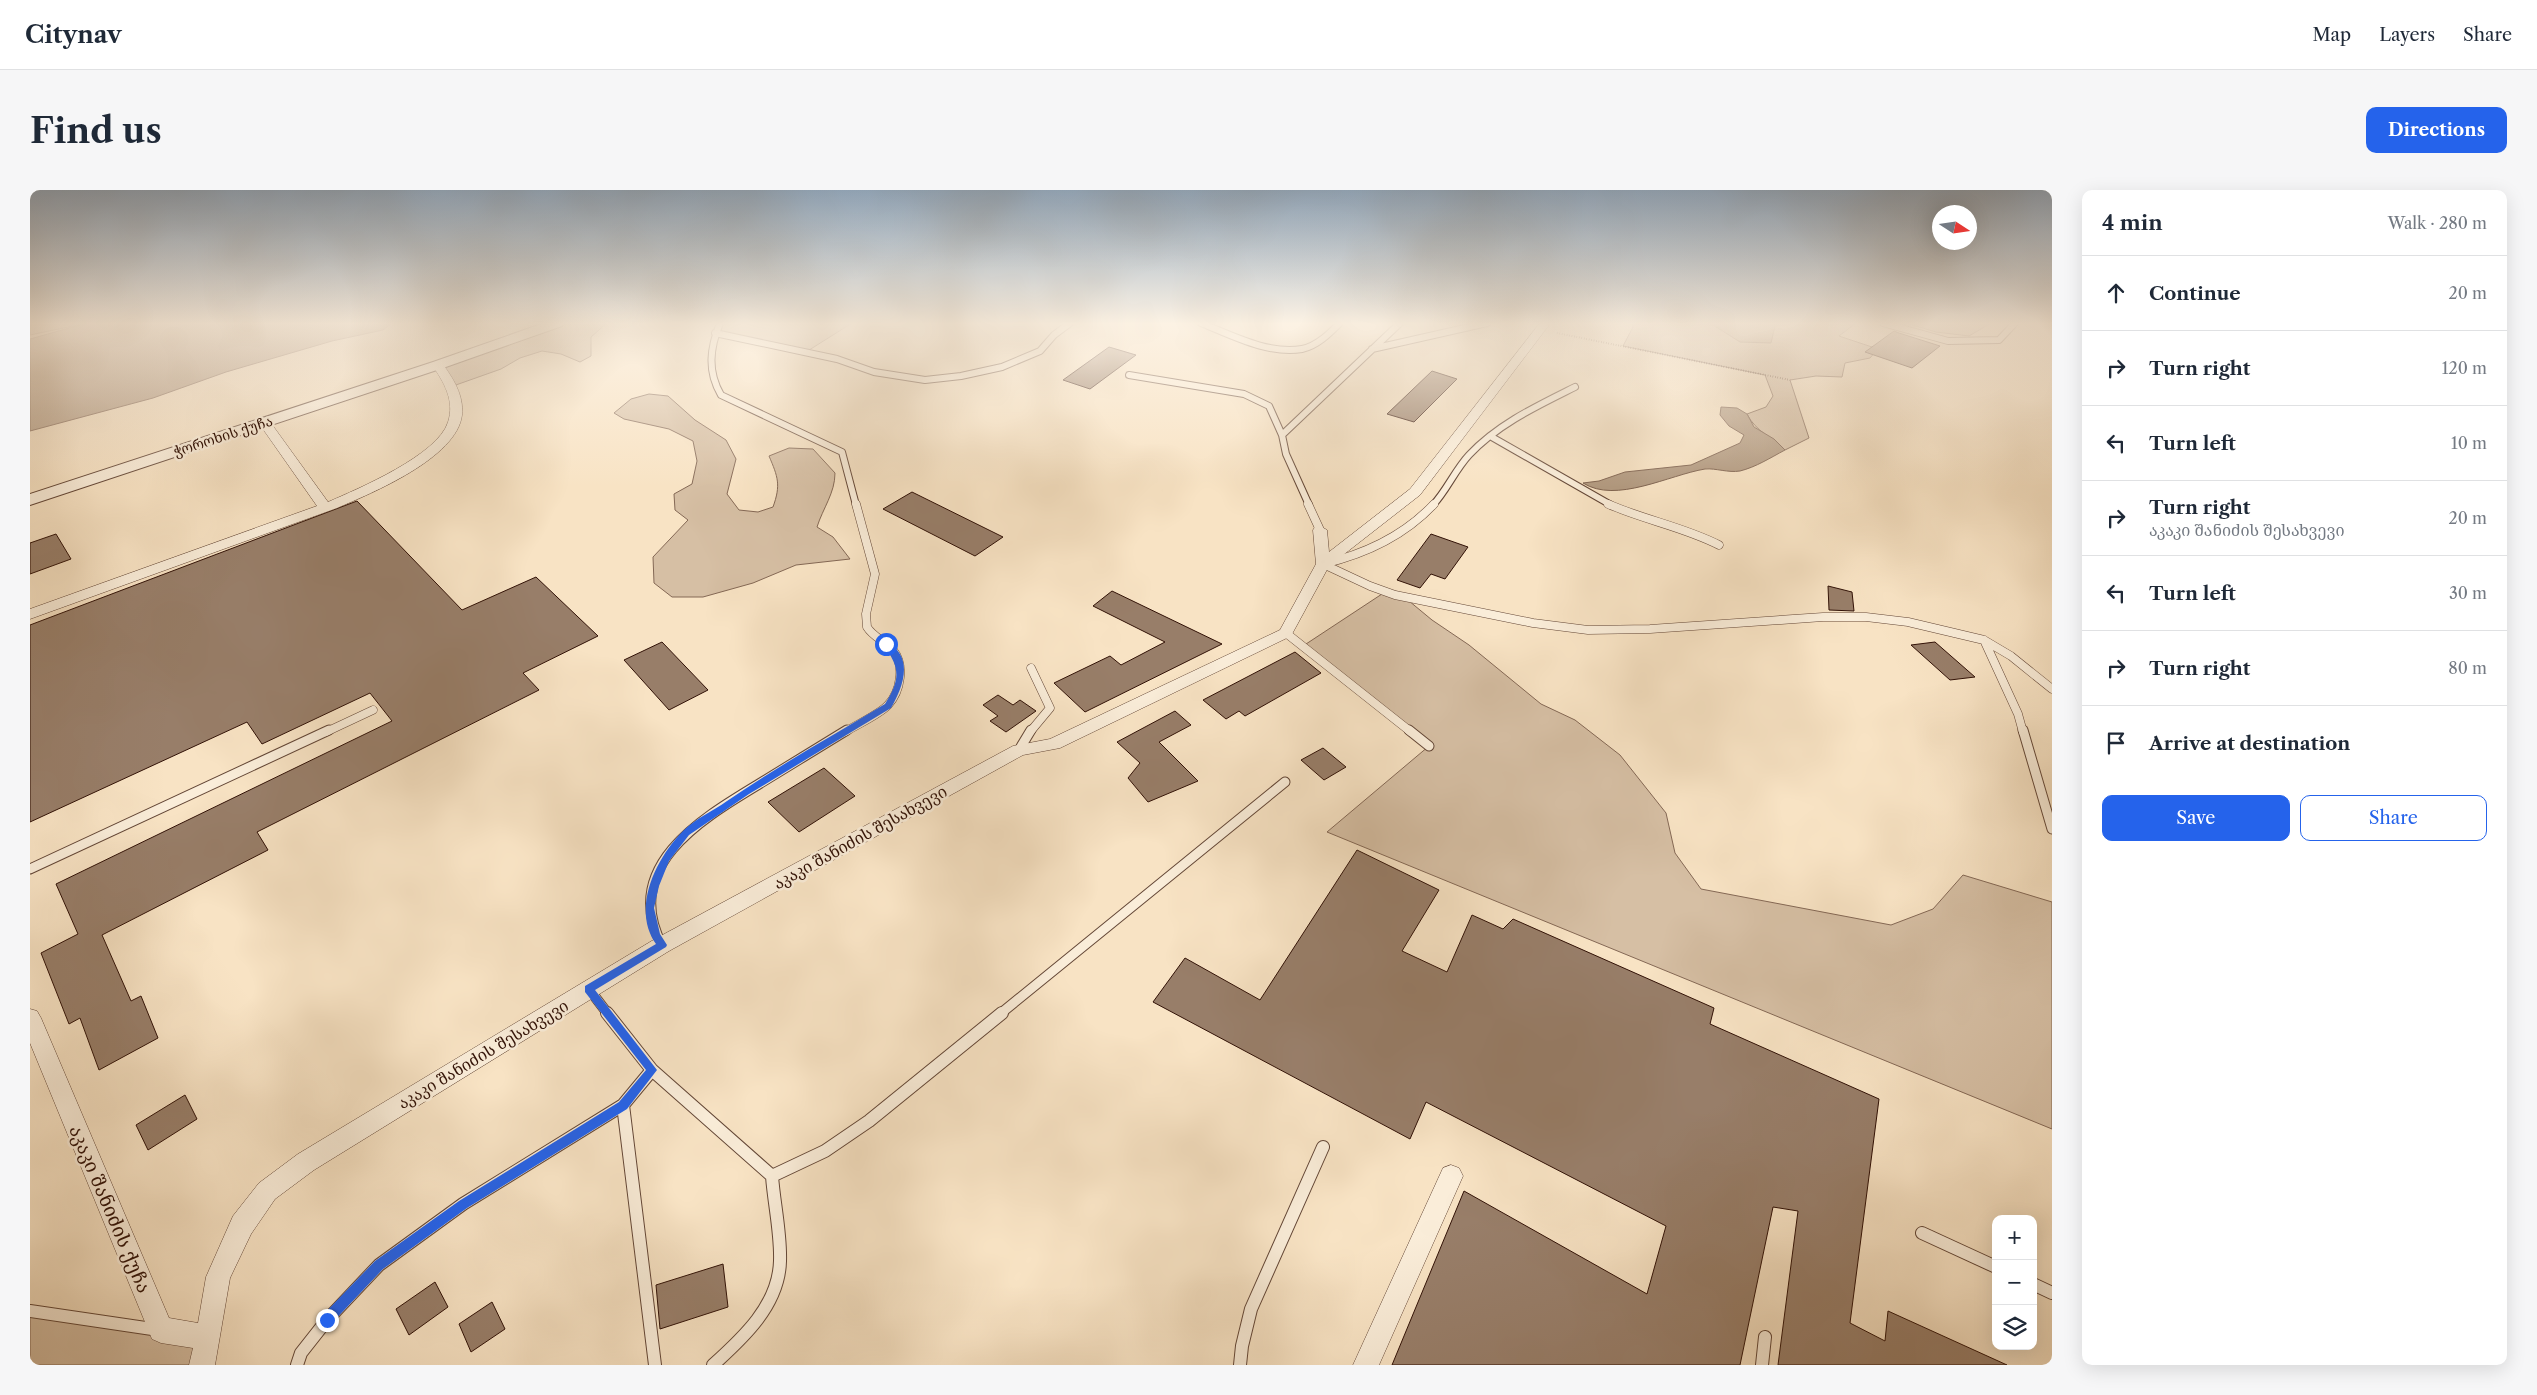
<!DOCTYPE html>
<meta charset="utf-8">
<style>
body{margin:0;font-family:"Libre Caslon Text","Noto Serif Georgian",serif;background:#f6f6f7;color:#1f2937}
.controls{position:absolute;right:15px;bottom:15px;display:grid;overflow:hidden;border-radius:10px;box-shadow:0 5px 20px #0002}
.controls button{width:45px;height:45px;display:grid;place-items:center;padding:0;border:0;border-bottom:1px solid #e0e1e3;background:#fff;color:#1f2937;font:25px sans-serif}
.compass{position:absolute;left:1902px;top:15px;width:45px;height:45px;border-radius:50%;background:#fff;box-shadow:0 5px 20px #0002;rotate:102deg}
.stop{position:absolute;width:15px;height:15px;margin:-11px;border:4px solid #2563eb;border-radius:50%;background:#fff}
.stop.end{background:#2563eb;border-color:#fff;box-shadow:0 1px 5px #0008}
.list{margin:0;padding:0;list-style:none}
h2{display:flex;justify-content:space-between;align-items:center;height:65px;margin:0;padding:0 20px;font-size:21px}
h2 small{font-size:16px;font-weight:400;color:#747a83}
.list li{display:grid;grid-template-columns:32px 1fr auto;gap:15px;align-items:center;box-sizing:border-box;height:75px;padding:0 20px;border-top:1px solid #e0e1e3}
.list b{display:block;font-size:19px;white-space:nowrap}
.list p{margin:0;font-size:16px;white-space:nowrap;color:#747a83}
.list em{font-size:16px;font-style:normal;color:#747a83}
.actions{display:flex;gap:10px;padding:15px 20px}
.actions a{flex:1;padding:11px 0;border:1px solid #2563eb;border-radius:10px;text-align:center;font-size:18px;color:#2563eb}
.actions .main{background:#2563eb;color:#fff}
.icon{flex:none;width:28px;height:28px;fill:none;stroke:currentColor;stroke-width:2;stroke-linecap:round;stroke-linejoin:round}
.map{position:relative;flex:none;width:2022px;height:1175px;overflow:hidden;border-radius:10px}
header{display:flex;align-items:center;gap:30px;box-sizing:border-box;height:70px;padding:0 25px;background:#fff;border-bottom:1px solid #e0e1e3}
header strong{font-size:24px}
nav{display:flex;gap:28px;margin-inline-start:auto;font-size:18px}
.intro{display:flex;align-items:center;justify-content:space-between;box-sizing:border-box;height:120px;padding:0 30px}
h1{margin:0;font-size:35px}
.button{padding:12px 22px;border-radius:10px;background:#2563eb;color:#fff;font-size:18px;font-weight:700}
main{display:flex;gap:30px;padding:0 30px}
aside{flex:1;background:#fff;border-radius:10px;box-shadow:0 5px 20px #0002}
.map>svg:first-child{display:block}
.green{fill:#d6bfa4;stroke:#846855}
.water{fill:#b49c83;stroke:#806451}
.building{fill:#987e69;stroke:#311106}
.lines{fill:none;stroke-linecap:round;stroke-linejoin:round}
.service-far3-casing{stroke:#634636;stroke-width:8}
.service-far2-casing{stroke:#634636;stroke-width:9}
.service-far1-casing{stroke:#634636;stroke-width:11}
.service-casing{stroke:#634636;stroke-width:14}
.minor-casing{stroke:#634636;stroke-width:1}
.tertiary-casing{stroke:#634636;stroke-width:2}
.path{stroke:#311106;stroke-width:2;stroke-dasharray:0.5 2;stroke-linecap:butt}
.service-far3{stroke:#faedd9;stroke-width:6}
.service-far2{stroke:#faedd9;stroke-width:8}
.service-far1{stroke:#faedd9;stroke-width:9}
.service{stroke:#faedd9;stroke-width:12}
.minor{fill:#faedd9;fill-rule:evenodd}
.tertiary{fill:#faedd9;fill-rule:evenodd}
.route{fill:#2563eb}
.labels{text-anchor:middle;dominant-baseline:central;stroke-width:5;stroke-linejoin:round;paint-order:stroke}
.far-street-label{font-size:14px;fill:#311106;stroke:#faedd9}
.street-label{font-size:16px;fill:#311106;stroke:#faedd9}
.near-street-label{font-size:19px;fill:#311106;stroke:#faedd9}
</style>
<header>
<strong>Citynav</strong>
<nav><a>Map</a><a>Layers</a><a>Share</a></nav>
</header>
<div class="intro"><h1>Find us</h1><a class="button">Directions</a></div>
<main>
<div class="map">
<svg width="2022" height="1175" viewBox="0 0 2022 1175">
<rect width="100%" height="100%" fill="#f8e3c4"/>
<filter id="stains"><feTurbulence type="fractalNoise" baseFrequency=".004" numOctaves="4"/><feColorMatrix values="0 0 0 0 .2 0 0 0 0 .09 0 0 0 0 .02 0 0 0 .5 -.17"/></filter>
<radialGradient id="worn" r=".72"><stop offset=".6" stop-color="#630" stop-opacity="0"/><stop offset="1" stop-color="#630" stop-opacity=".3"/></radialGradient>
<!-- green -->
<path class="green" d="M0,133H57L0,145Z
M527,133H577L561,147V166L550,172L531,164L512,161L490,168L471,179L423,196L408,175Z
M690,133H822L776,162L685,143Z
M1602,133H1826L1809,146L1848,159L1840,168L1815,173L1812,187L1786,186L1760,190L1779,248L1755,260C1741,246 1726,242 1717,224L1736,217L1743,206L1735,185L1593,156L1603,137Z
M1876,133H1961L1939,146L1906,142Z
M619,204L638,206L665,230L696,250L706,269L697,304L709,320L728,322L743,317C751,295 748,287 739,266L759,258L783,259L805,283C805,303 793,318 787,337L803,347L820,369L766,375L723,393L673,407H642L624,393L623,367L658,330L645,320L644,304L662,294L667,271L663,251L639,239L594,229L584,223L601,209Z
M1355,402L1373,406L1402,430L1439,455L1511,514L1545,530L1590,565L1636,623L1645,663L1671,699L1861,735L1903,719L1933,685L2022,712V939L1297,642L1399,556L1273,456Z
M0,1121L178,1147L172,1175H0Z"/>
<!-- water -->
<path class="water" d="M57,133H362L353,140L302,151L196,182L123,208L0,241V149Z
M1680,133H1762L1745,136L1741,153L1710,152Z
M1691,217L1707,218L1717,224L1724,237L1744,249L1755,260C1740,268 1726,277 1710,281C1698,283 1686,278 1675,279C1639,285 1586,314 1553,293L1569,291L1595,282L1661,275L1710,253L1714,245L1699,236L1690,225Z"/>
<!-- building -->
<path class="building" d="M1864,141L1869,143L1910,156L1882,178L1835,162Z
M1079,157L1106,165L1060,199L1033,190Z
M1402,181L1427,189L1384,232L1357,224Z
M882,302L973,347L945,366L853,319Z
M327,311L432,420L506,387L568,446L493,483L509,500L227,642L238,660L72,745L101,811L111,806L128,848L69,880L50,828L39,834L11,763L48,744L26,694L362,531L340,503L232,554L217,532L0,632V435Z
M26,344L41,369L0,384V353Z
M1401,344L1438,357L1415,389L1401,384L1390,398L1367,390Z
M1798,396L1822,402L1824,421L1799,420Z
M1082,401L1192,454L1055,522L1024,493L1080,466L1091,475L1135,452L1063,416Z
M632,452L678,500L639,520L594,470Z
M1905,452L1945,487L1920,490L1881,455Z
M1265,462L1291,483L1215,526L1209,521L1196,529L1173,510Z
M968,505L983,515L990,510L1006,521L976,542L960,531L968,526L953,515Z
M1145,521L1161,535L1129,552L1168,591L1118,612L1098,588L1110,573L1087,552Z
M1293,558L1316,577L1294,590L1271,570Z
M794,578L825,606L769,642L738,612Z
M1327,660L1409,700L1372,761L1417,782L1442,725L1473,739L1483,729L1684,818L1680,834L1849,909L1820,1133L1855,1151L1858,1121L1977,1175H1748L1768,1021L1743,1017L1710,1175H1362L1434,1001L1617,1104L1636,1036L1396,912L1380,949L1123,812L1155,768L1230,810Z
M155,905L167,929L118,960L106,935Z
M693,1074L698,1117L630,1139L626,1095Z
M405,1092L418,1117L379,1145L366,1119Z
M462,1112L475,1139L441,1162L429,1134Z"/>
<g class="lines">
<!-- service-far3 casing -->
<g class="service-far3-casing">
<path id="service-far3" d="M690,133C680,158 677,181 691,205L812,262L826,315
M1171,133C1201,145 1239,165 1272,159C1287,156 1300,143 1310,133
M1853,133L1918,151L1969,150L1985,133
M685,143L807,169L844,182L895,190L931,186L972,177L1010,161L1024,145L1040,133
M1342,159L1457,133
M1099,185L1214,204L1239,216L1252,245
M1460,246L1581,315
M1279,315L1256,264L1252,245L1370,133
M1403,315C1417,300 1425,280 1439,265C1468,234 1507,216 1545,197"/>
</g>
<!-- service-far2 casing -->
<g class="service-far2-casing">
<path id="service-far2" d="M1278,314L1290,340
M1578,314C1614,330 1654,337 1689,355
M1293,374L1340,396L1365,405L1503,433L1558,440L1620,439L1793,427H1836L1878,432L1954,450L1981,466L2022,499
M1293,374C1335,364 1374,346 1404,314
M1256,443L1381,542
M1954,450L1988,524L1993,542
M296,542L343,520
M815,542C826,535 850,524 858,515C871,501 875,475 863,460C855,451 843,447 837,437L836,424L845,384L826,314
M1000,542L1020,518L1001,478"/>
</g>
<!-- service-far1 casing -->
<g class="service-far1-casing">
<path id="service-far1" d="M1379,540L1399,556
M1993,540L2022,639
M989,560L1001,540
M0,679L299,540
M632,755C590,676 673,628 729,594C758,576 788,558 817,540
M559,799L578,824
M970,824L1255,592"/>
</g>
<!-- service casing -->
<g class="service-casing">
<path id="service" d="M577,823L622,880L742,986C744,1014 751,1043 750,1071C749,1115 713,1148 683,1175
M593,915L625,1175
M742,986L795,961L839,931L972,823
M1892,1043L1966,1077
M2003,1094L2022,1103
M0,1121L129,1140
M267,1175L271,1163L297,1130L349,1075L433,1014L593,915L622,880
M1210,1175L1212,1156L1221,1119L1293,957
M1732,1175L1735,1147"/>
</g>
<!-- minor casing -->
<g class="minor-casing">
<path id="minor" d="M1510,133H1518L1519,135L1390,305L1299,376L1261,446L1030,558L993,565L639,761L284,980L245,1009L221,1044L200,1088L185,1175H159L163,1158L131,1153L122,1149L0,853V819L7,821L11,828L139,1128L168,1133L176,1087L203,1026L229,993L268,964L625,749L983,556L1020,549L1250,440L1286,374L1283,340L1285,337L1290,336L1297,340L1299,362L1380,299Z
M408,172L412,173C423,188 434,205 432,225C427,268 342,303 307,318L0,429V419L287,316L228,232L230,229H238L298,312C328,299 408,265 418,232C425,211 414,192 402,175Z
M1421,975L1429,978L1433,986L1349,1175H1323L1413,978Z"/>
</g>
<!-- tertiary casing -->
<g class="tertiary-casing">
<path id="tertiary" d="M514,133H534L532,136L413,178L0,315V304L403,172Z"/>
</g>
<!-- path -->
<path class="path" d="M1527,143L1760,190"/>
<!-- service-far3 -->
<use href="#service-far3" class="service-far3"/>
<!-- service-far2 -->
<use href="#service-far2" class="service-far2"/>
<!-- service-far1 -->
<use href="#service-far1" class="service-far1"/>
<!-- service -->
<use href="#service" class="service"/>
<!-- minor -->
<use href="#minor" class="minor"/>
<!-- tertiary -->
<use href="#tertiary" class="tertiary"/>
</g>
<!-- sky -->
<linearGradient id="sky" x2="0" y2="1"><stop stop-color="#93aac0"/><stop offset="0.45" stop-color="#fcf2e4"/><stop offset="1" stop-color="#fcf2e4" stop-opacity="0"/></linearGradient>
<rect width="2022" height="297" fill="url(#sky)"/>
<!-- route -->
<path class="route" d="M856,452C885,466 873,497 861,518L719,604L659,645L639,671L629,696L624,718L630,744L637,755L636,757L565,800L627,880L597,919L437,1018L353,1079L301,1134H292V1126L345,1071L429,1011L589,912L616,880L555,802V796L626,754C601,719 626,668 653,641C665,629 683,621 697,611C748,576 802,546 855,514C871,488 870,478 853,454Z"/>
<g class="labels">
<!-- far-street labels -->
<g class="far-street-label">
<text transform="translate(193 246) rotate(-18)">ჭოროხის ქუჩა</text>
</g>
<!-- street labels -->
<g class="street-label">
<text transform="translate(830 647) rotate(-29)">აკაკი შანიძის შესახვევი</text>
<text transform="translate(453 864) rotate(-31)">აკაკი შანიძის შესახვევი</text>
</g>
<!-- near-street labels -->
<g class="near-street-label">
<text transform="translate(80 1019) rotate(67)">აკაკი შანიძის ქუჩა</text>
</g>
</g>
<rect width="100%" height="100%" filter="url(#stains)"/>
<rect width="100%" height="100%" fill="url(#worn)"/>
</svg>
<div class="controls">
<button>+</button>
<button>−</button>
<button><svg class="icon" aria-label="layers" viewBox="0 0 24 24"><path d="M12 4l9 5-9 5-9-5zM3 14l9 5 9-5"/></svg></button>
</div>
<svg class="compass" viewBox="-18 -18 36 36"><path d="M0-13l5 13h-10z" fill="#e53935"/><path d="M0 13l5-13h-10z" fill="#747a83"/></svg>
<div class="stop" style="left:856px;top:454px"></div>
<div class="stop end" style="left:297px;top:1130px"></div>
</div>
<aside>
<h2>4 min<small>Walk · 280 m</small></h2>
<ul class="list">
<li><svg class="icon" aria-label="ahead" viewBox="0 0 24 24"><path d="M12 20V5M6 11l6-6 6 6"/></svg><div><b>Continue</b></div><em>20 m</em></li>
<li><svg class="icon" aria-label="right" viewBox="0 0 24 24"><path d="M7 20v-9h11M14 6l5 5-5 5"/></svg><div><b>Turn right</b></div><em>120 m</em></li>
<li><svg class="icon" aria-label="left" viewBox="0 0 24 24"><path d="M17 20v-9H6M10 6l-5 5 5 5"/></svg><div><b>Turn left</b></div><em>10 m</em></li>
<li><svg class="icon" aria-label="right" viewBox="0 0 24 24"><path d="M7 20v-9h11M14 6l5 5-5 5"/></svg><div><b>Turn right</b><p>აკაკი შანიძის შესახვევი</p></div><em>20 m</em></li>
<li><svg class="icon" aria-label="left" viewBox="0 0 24 24"><path d="M17 20v-9H6M10 6l-5 5 5 5"/></svg><div><b>Turn left</b></div><em>30 m</em></li>
<li><svg class="icon" aria-label="right" viewBox="0 0 24 24"><path d="M7 20v-9h11M14 6l5 5-5 5"/></svg><div><b>Turn right</b></div><em>80 m</em></li>
<li><svg class="icon" aria-label="arrive" viewBox="0 0 24 24"><path d="M6 21V4h12l-3 4 3 4H6"/></svg><div><b>Arrive at destination</b></div></li>
</ul>
<div class="actions"><a class="main">Save</a><a>Share</a></div>
</aside>
</main>
